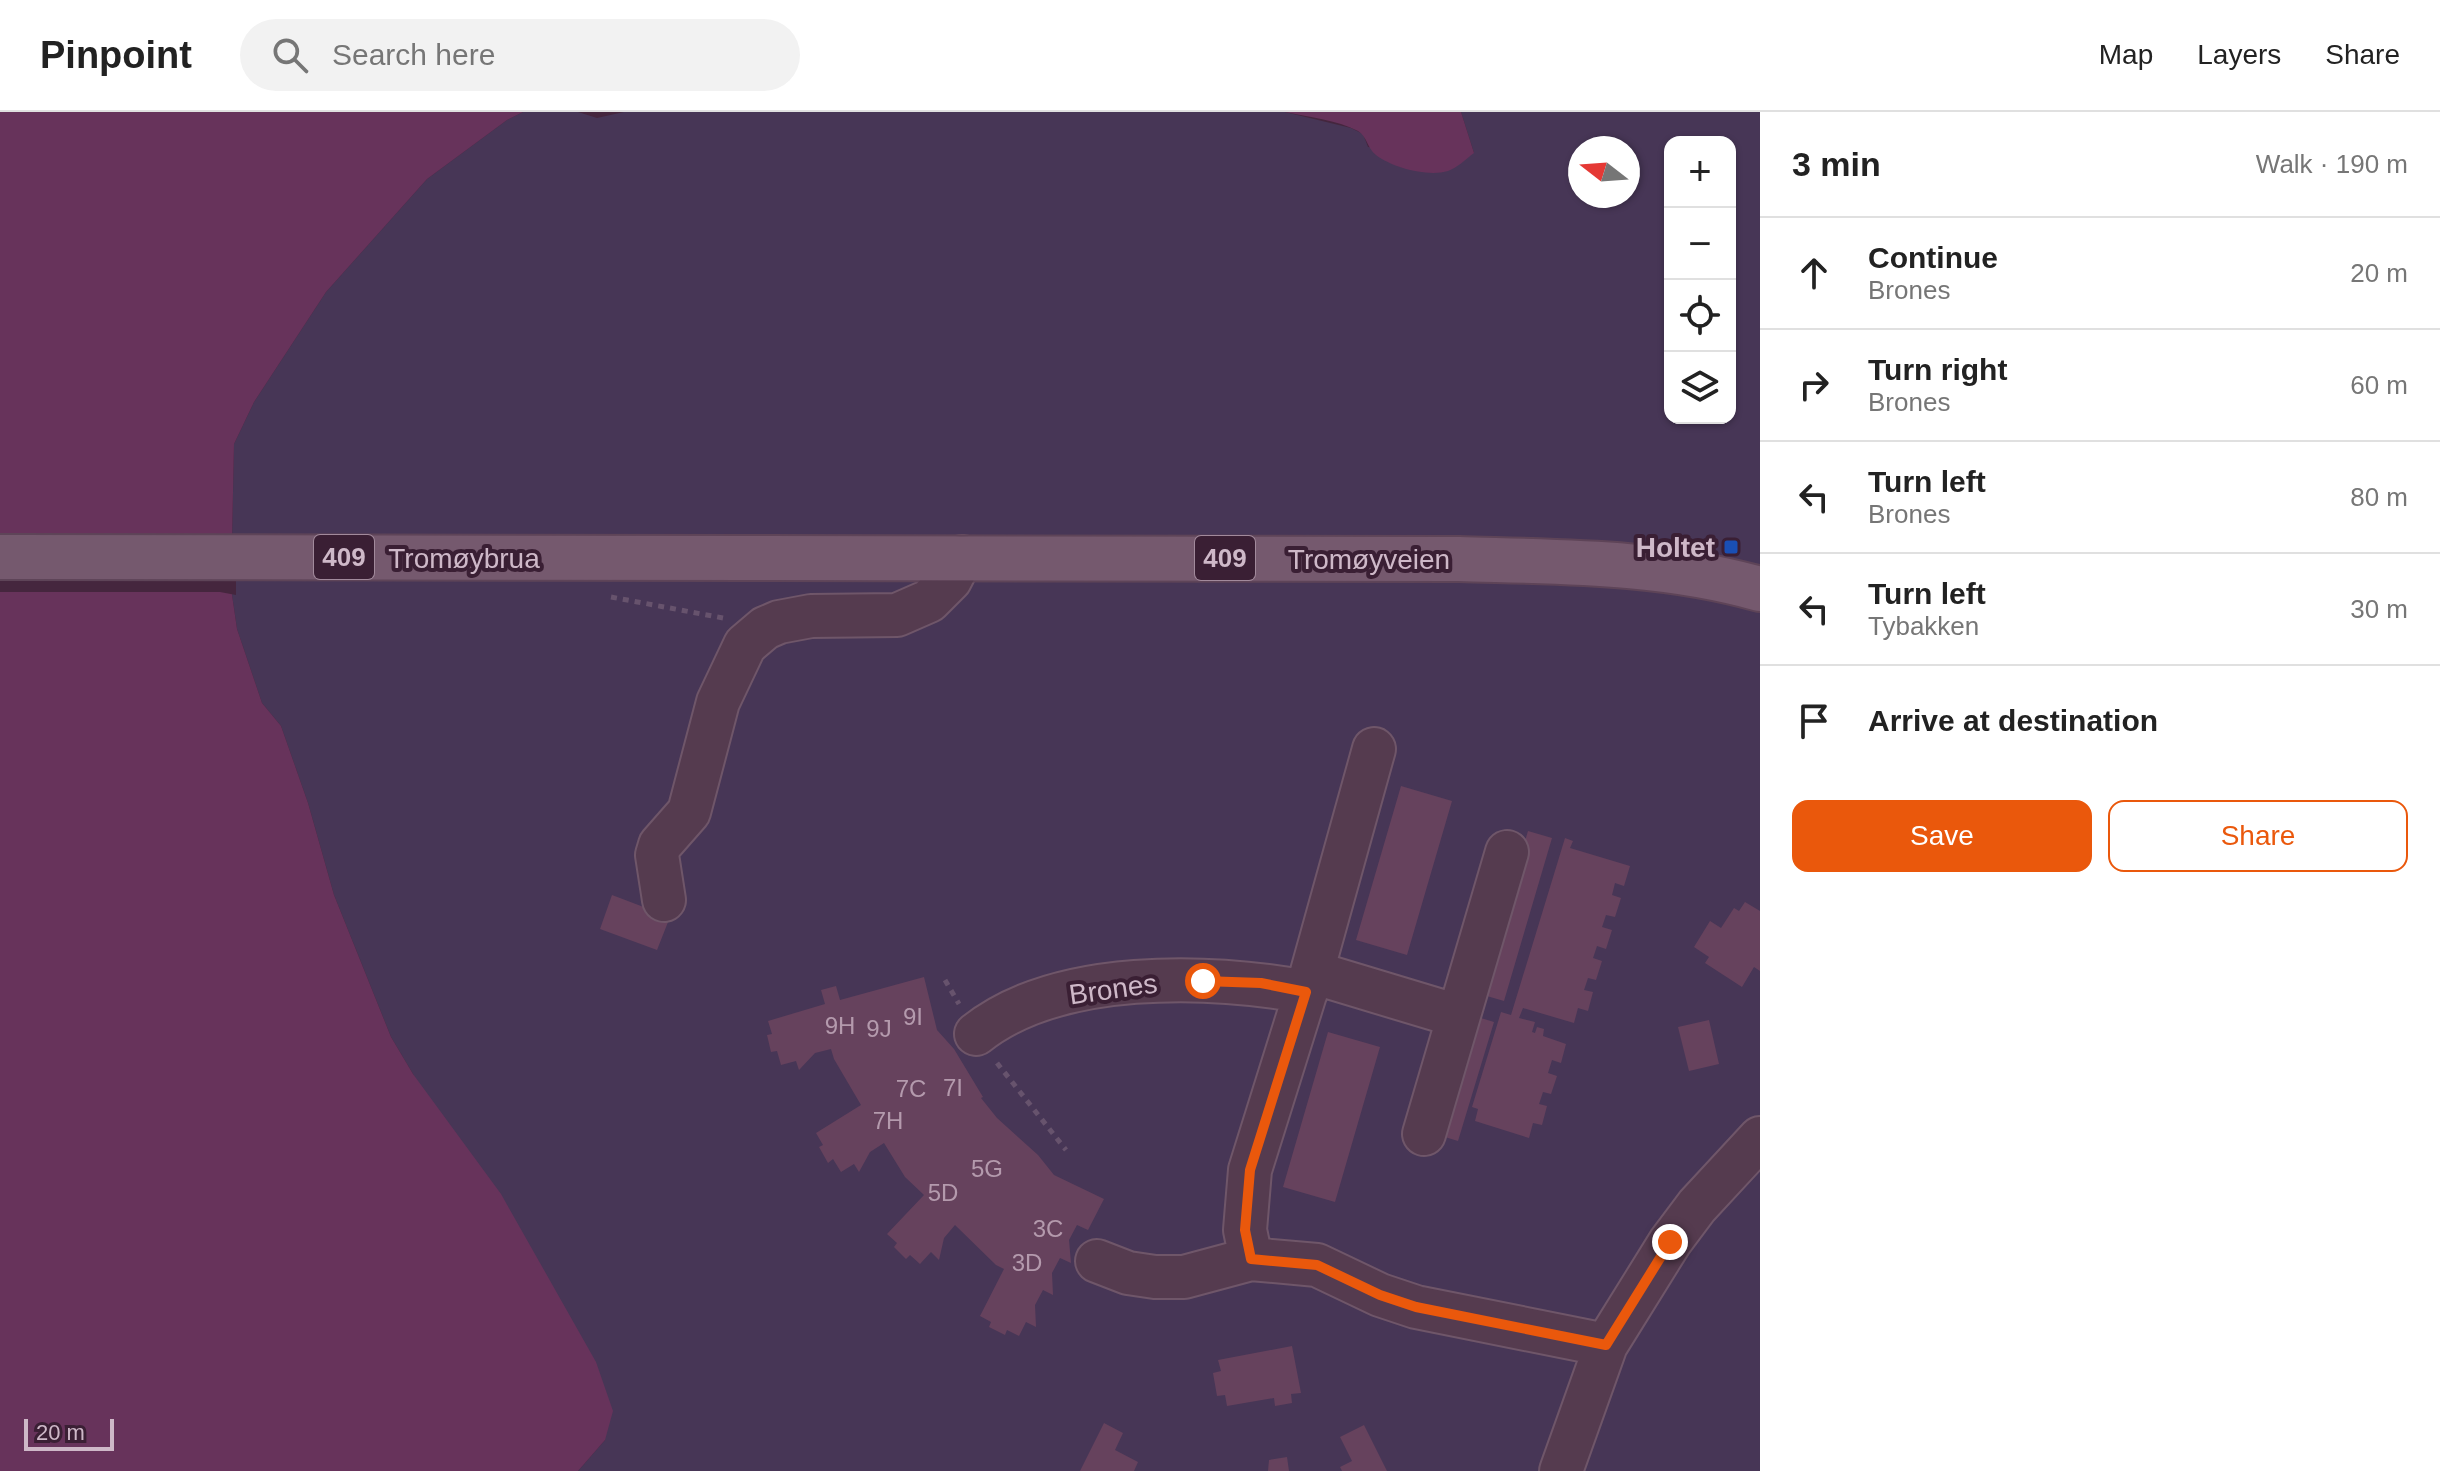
<!DOCTYPE html>
<meta charset="utf-8">
<style>
body{margin:0;font-family:Helvetica,sans-serif;background:#f2f2f2;color:#222}
.controls{position:absolute;right:24px;top:24px;display:grid;overflow:hidden;border-radius:16px;box-shadow:0 2px 6px #0004}
.controls button{width:72px;height:72px;display:grid;place-items:center;padding:0;border:0;border-bottom:2px solid #e0e0e0;background:#fff;color:#222;font:40px sans-serif}
.compass{position:absolute;left:1568px;top:24px;width:72px;height:72px;border-radius:50%;background:#fff;box-shadow:0 2px 6px #0004;rotate:287deg}
.scale{position:absolute;left:24px;bottom:20px;width:90px;box-sizing:border-box;padding-left:8px;border:4px solid #ceb8c8;border-top:0;font-size:22px;line-height:28px;white-space:nowrap;color:#ceb8c8;-webkit-text-stroke:6px #3a1f34;paint-order:stroke}
.stop{position:absolute;width:24px;height:24px;margin:-18px;border:6px solid #ea580c;border-radius:50%;background:#fff}
.stop.end{background:#ea580c;border-color:#fff;box-shadow:0 2px 8px #0008}
.list{margin:0;padding:0;list-style:none}
h2{display:flex;justify-content:space-between;align-items:center;height:104px;margin:0;padding:0 32px;font-size:34px}
h2 small{font-size:26px;font-weight:400;color:#767676}
.list li{display:grid;grid-template-columns:52px 1fr auto;gap:24px;align-items:center;box-sizing:border-box;height:112px;padding:0 32px;border-top:2px solid #e0e0e0}
.list b{display:block;font-size:30px;white-space:nowrap}
.list p{margin:0;font-size:26px;white-space:nowrap;color:#767676}
.list em{font-size:26px;font-style:normal;color:#767676}
.actions{display:flex;gap:16px;padding:24px 32px}
.actions a{flex:1;padding:18px 0;border:2px solid #ea580c;border-radius:16px;text-align:center;font-size:28px;color:#ea580c}
.actions .main{background:#ea580c;color:#fff}
.icon{flex:none;width:44px;height:44px;fill:none;stroke:currentColor;stroke-width:2;stroke-linecap:round;stroke-linejoin:round}
.map{position:relative;flex:none;width:1760px;height:1359px;overflow:hidden}
header{display:flex;align-items:center;gap:48px;box-sizing:border-box;height:112px;padding:0 40px;background:#fff;border-bottom:2px solid #e0e0e0}
header strong{font-size:38px}
nav{display:flex;gap:44px;margin-inline-start:auto;font-size:28px}
.search{width:560px;height:72px;background:#f2f2f2;display:flex;align-items:center;gap:20px;box-sizing:border-box;padding:0 28px;border-radius:44px;color:#767676;font-size:30px}
main{display:flex}
aside{flex:1;background:#fff}
.map>svg:first-child{display:block}
.green{fill:#473656;fill-rule:evenodd}
.water{fill:#67335b}
.pier{fill:#45263e}
.building{fill:#66425d}
.lines{fill:none;stroke-linecap:round;stroke-linejoin:round}
.minor-casing{stroke:#6f5669;stroke-width:46}
.major-casing{stroke:#5e4458;stroke-width:48}
.path{stroke:#67536d;stroke-width:5;stroke-dasharray:6 6;stroke-linecap:butt}
.minor{stroke:#553b4f;stroke-width:42}
.major{stroke:#75596e;stroke-width:44}
.route{stroke:#ea580c;stroke-width:10}
.transit-dot{fill:#1a4fb4;stroke:#3a1f34;stroke-width:3}
.labels{text-anchor:middle;dominant-baseline:central;stroke-width:8;stroke-linejoin:round;paint-order:stroke}
.number-label{font-size:24px;fill:#b49aad}
.shield{fill:#3a1f34;stroke:#a28a9c;stroke-width:2}
.shield-label{font-size:26px;font-weight:bold;fill:#ceb8c8}
.poi-label{font-size:28px;font-weight:bold;fill:#ceb8c8;stroke:#3a1f34;text-anchor:end}
.street-label{font-size:28px;fill:#ceb8c8;stroke:#3a1f34}
</style>
<header>
<strong>Pinpoint</strong>
<div class="search"><svg class="icon" aria-label="search" viewBox="0 0 24 24"><circle cx="10" cy="10" r="6"/><path d="M15 15l6 6"/></svg>Search here</div>
<nav><a>Map</a><a>Layers</a><a>Share</a></nav>
</header>
<main>
<div class="map">
<svg width="1760" height="1359" viewBox="0 0 1760 1359">
<rect width="100%" height="100%" fill="#45263e"/>
<!-- green -->
<path class="green" d="M523,0H578L597,6L624,0H1285L1351,16L1363,22L1368,35L1474,41L1461,0H1760V1359H578L605,1328L413,962L391,925L334,783L308,691L281,614L262,591L237,517L231,476L234,332L254,290L326,180L427,67L507,8ZM1670,30H1730V306H1670ZM1580,36H1628V84H1580Z"/>
<!-- water -->
<path class="water" d="M0,0H523L507,8L427,67L326,180L254,290L234,332L231,476L237,517L262,591L281,614L308,691L334,783L391,925L413,962L501,1082L596,1250L613,1299L605,1328L578,1359H0Z
M1285,0H1461L1474,41C1466,47 1457,56 1448,59C1428,65 1393,56 1376,43C1367,36 1367,24 1358,19C1337,8 1308,5 1285,0Z"/>
<!-- pier -->
<path class="pier" d="M0,428H236V483L220,480H0Z"/>
<!-- building -->
<path class="building" d="M1401,674L1452,689L1407,843L1356,828Z
M1528,719L1552,726L1504,889L1480,882Z
M1565,726L1573,729L1570,736L1630,754L1624,774L1615,771L1612,783L1621,786L1615,805L1606,803L1602,815L1612,818L1606,837L1597,834L1593,846L1602,849L1596,868L1588,866L1584,878L1593,880L1588,899L1578,896L1574,911L1523,896L1519,906L1535,910L1532,920L1535,921L1537,915L1544,917L1543,924L1566,932L1561,951L1552,948L1548,961L1557,964L1551,982L1543,980L1539,992L1547,994L1542,1013L1533,1011L1529,1026L1475,1009L1478,997L1472,995L1501,900L1511,903Z
M612,783L670,805L657,838L600,817Z
M1745,790L1760,799V859L1754,855L1742,875L1705,851L1709,845L1694,835L1710,809L1721,816L1734,796L1739,799Z
M924,865L937,918L954,937L983,985L981,986L997,1006L1038,1043L1054,1063L1104,1087L1088,1118L1077,1113L1069,1128L1071,1151L1060,1146L1052,1161L1053,1183L1043,1178L1035,1193L1036,1215L1026,1210L1019,1224L1007,1218L1005,1223L989,1215L991,1210L980,1204L1004,1157L996,1153L955,1113L944,1126L939,1148L931,1140L920,1152L910,1143L906,1147L894,1135L897,1131L887,1122L924,1083L905,1065L884,1031L870,1040L859,1060L854,1052L841,1060L833,1047L828,1051L819,1035L823,1033L816,1021L861,993L834,947L831,937L815,941L799,958L796,949L781,953L777,939L771,940L767,923L772,922L768,909L825,892L821,878L836,874L840,888Z
M1471,903L1494,910L1458,1029L1435,1022Z
M1709,908L1719,952L1689,959L1678,915Z
M1328,920L1380,935L1335,1090L1283,1075Z
M1292,1234L1301,1281L1291,1282L1292,1291L1275,1294L1274,1286L1227,1294L1225,1283L1217,1284L1213,1261L1221,1259L1218,1248Z
M1104,1311L1123,1321L1115,1338L1138,1350L1134,1359H1080Z
M1364,1313L1387,1359H1342L1340,1355L1352,1349L1340,1325Z
M1287,1345L1289,1359H1268L1269,1348Z"/>
<g class="lines">
<!-- minor casing -->
<g class="minor-casing">
<path id="minor" d="M664,788L657,743L660,733L689,700L718,590L745,533L765,516L779,510L811,504L897,503L929,489L950,468L962,445
M1312,860L1458,904
M976,922C1058,857 1208,862 1306,880
M1424,1022L1507,740
M1251,1147L1245,1118L1250,1058L1312,860L1374,637
M1097,1149L1128,1161L1155,1165H1184L1251,1147L1317,1153L1380,1183L1416,1195L1606,1233
M1561,1359L1606,1233L1670,1130L1697,1094L1760,1026"/>
</g>
<!-- major casing -->
<g class="major-casing">
<path id="major" d="M0,445L1459,447C1561,450 1661,449 1760,477"/>
</g>
<!-- path -->
<path class="path" d="M611,485L723,506
M945,868L959,892
M997,951L1066,1038"/>
<!-- minor -->
<use href="#minor" class="minor"/>
<!-- major -->
<use href="#major" class="major"/>
</g>
<g class="lines">
<!-- route -->
<path class="route" d="M1203,869L1261,871L1306,880L1250,1058L1245,1118L1251,1147L1317,1153L1380,1183L1416,1195L1606,1233L1670,1130"/>
</g>
<!-- markers -->
<rect class="transit-dot" x="1723" y="427" width="16" height="16" rx="4"/>
<g class="labels">
<!-- number labels -->
<g class="number-label">
<text x="913" y="904">9I</text>
<text x="840" y="913">9H</text>
<text x="879" y="916">9J</text>
<text x="953" y="975">7I</text>
<text x="911" y="976">7C</text>
<text x="888" y="1008">7H</text>
<text x="987" y="1056">5G</text>
<text x="943" y="1080">5D</text>
<text x="1048" y="1116">3C</text>
<text x="1027" y="1150">3D</text>
</g>
<!-- shield labels -->
<g class="shield">
<rect x="314" y="423" width="60" height="44" rx="6"/>
<rect x="1195" y="424" width="60" height="44" rx="6"/>
</g>
<g class="shield-label">
<text x="344" y="445">409</text>
<text x="1225" y="446">409</text>
</g>
<!-- poi labels -->
<g class="poi-label">
<text x="1715" y="435">Holtet</text>
</g>
<!-- street labels -->
<g class="street-label">
<text x="464" y="446">Tromøybrua</text>
<text x="1369" y="447">Tromøyveien</text>
<text transform="translate(1113 877) rotate(-8)">Brones</text>
</g>
</g>
</svg>
<div class="controls">
<button>+</button>
<button>−</button>
<button><svg class="icon" aria-label="locate" viewBox="0 0 24 24"><circle cx="12" cy="12" r="6"/><path d="M12 2v4M12 18v4M2 12h4M18 12h4"/></svg></button>
<button><svg class="icon" aria-label="layers" viewBox="0 0 24 24"><path d="M12 4l9 5-9 5-9-5zM3 14l9 5 9-5"/></svg></button>
</div>
<svg class="compass" viewBox="-18 -18 36 36"><path d="M0-13l5 13h-10z" fill="#e53935"/><path d="M0 13l5-13h-10z" fill="#767676"/></svg>
<div class="scale">20 m</div>
<div class="stop" style="left:1203px;top:869px"></div>
<div class="stop end" style="left:1670px;top:1130px"></div>
</div>
<aside>
<h2>3 min<small>Walk · 190 m</small></h2>
<ul class="list">
<li><svg class="icon" aria-label="ahead" viewBox="0 0 24 24"><path d="M12 20V5M6 11l6-6 6 6"/></svg><div><b>Continue</b><p>Brones</p></div><em>20 m</em></li>
<li><svg class="icon" aria-label="right" viewBox="0 0 24 24"><path d="M7 20v-9h11M14 6l5 5-5 5"/></svg><div><b>Turn right</b><p>Brones</p></div><em>60 m</em></li>
<li><svg class="icon" aria-label="left" viewBox="0 0 24 24"><path d="M17 20v-9H6M10 6l-5 5 5 5"/></svg><div><b>Turn left</b><p>Brones</p></div><em>80 m</em></li>
<li><svg class="icon" aria-label="left" viewBox="0 0 24 24"><path d="M17 20v-9H6M10 6l-5 5 5 5"/></svg><div><b>Turn left</b><p>Tybakken</p></div><em>30 m</em></li>
<li><svg class="icon" aria-label="arrive" viewBox="0 0 24 24"><path d="M6 21V4h12l-3 4 3 4H6"/></svg><div><b>Arrive at destination</b></div></li>
</ul>
<div class="actions"><a class="main">Save</a><a>Share</a></div>
</aside>
</main>
